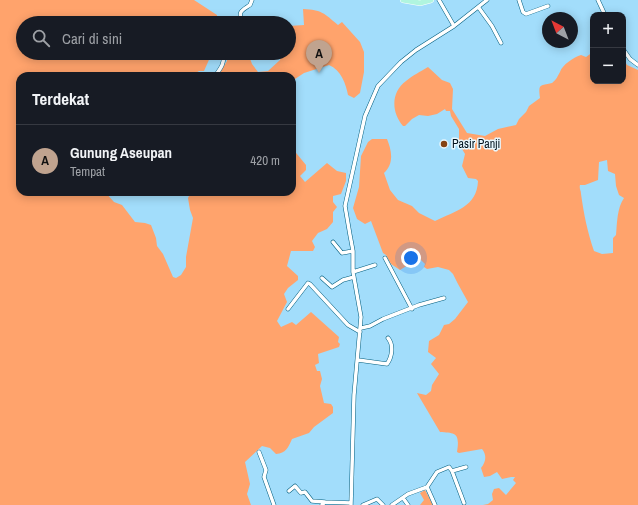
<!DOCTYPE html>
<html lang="id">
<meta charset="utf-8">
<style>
body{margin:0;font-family:"Archivo Narrow",sans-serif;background:#242831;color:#f1f3f6}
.controls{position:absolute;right:12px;top:12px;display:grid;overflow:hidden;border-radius:8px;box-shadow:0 2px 10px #0003}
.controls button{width:36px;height:36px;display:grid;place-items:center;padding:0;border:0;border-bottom:1px solid #363941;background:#171b24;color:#f1f3f6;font:20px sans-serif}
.compass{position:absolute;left:542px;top:12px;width:36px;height:36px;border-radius:50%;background:#171b24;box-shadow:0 2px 10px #0003;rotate:318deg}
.you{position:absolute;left:411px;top:258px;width:14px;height:14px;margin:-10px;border:3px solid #fff;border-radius:50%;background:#1a73e8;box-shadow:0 0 0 6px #1a73e833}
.badge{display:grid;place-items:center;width:26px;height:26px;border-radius:50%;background:#c0a38f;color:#111;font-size:13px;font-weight:700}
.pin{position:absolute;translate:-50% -33px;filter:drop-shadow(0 1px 2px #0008)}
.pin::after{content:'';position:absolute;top:21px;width:14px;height:12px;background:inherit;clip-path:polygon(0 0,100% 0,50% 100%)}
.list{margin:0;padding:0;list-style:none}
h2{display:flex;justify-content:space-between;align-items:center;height:52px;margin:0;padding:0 16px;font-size:17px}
h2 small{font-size:13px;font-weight:400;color:#9ea1a6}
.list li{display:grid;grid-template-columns:26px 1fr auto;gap:12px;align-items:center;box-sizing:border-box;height:72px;padding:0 16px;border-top:1px solid #363941}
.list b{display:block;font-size:15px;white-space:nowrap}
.list p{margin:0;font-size:13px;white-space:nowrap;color:#9ea1a6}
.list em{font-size:13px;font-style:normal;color:#9ea1a6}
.icon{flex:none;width:22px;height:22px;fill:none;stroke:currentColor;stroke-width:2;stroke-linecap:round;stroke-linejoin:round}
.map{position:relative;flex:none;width:638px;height:505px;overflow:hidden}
.search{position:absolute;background:#171b24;box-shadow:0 2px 10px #0003;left:16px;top:16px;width:280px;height:44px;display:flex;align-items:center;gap:10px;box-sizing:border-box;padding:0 14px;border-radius:22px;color:#9ea1a6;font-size:15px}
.panel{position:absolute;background:#171b24;box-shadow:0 2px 10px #0003;left:16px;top:72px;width:280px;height:124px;border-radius:12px}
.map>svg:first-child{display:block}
.green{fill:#ffa36c;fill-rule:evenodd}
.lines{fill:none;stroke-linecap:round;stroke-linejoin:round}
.street-casing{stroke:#005e7f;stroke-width:4.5}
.primary-casing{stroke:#fff;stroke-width:6}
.street{stroke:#fff;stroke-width:3.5}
.primary{stroke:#b0f5df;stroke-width:5}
.poi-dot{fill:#854212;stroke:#e8f7fe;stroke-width:1.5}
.labels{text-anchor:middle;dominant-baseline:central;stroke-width:3;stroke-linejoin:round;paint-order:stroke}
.poi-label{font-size:12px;fill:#00101b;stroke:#e8f7fe;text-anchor:start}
</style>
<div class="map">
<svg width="638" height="505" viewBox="0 0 638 505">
<rect width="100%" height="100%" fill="#a2ddfb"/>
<!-- green -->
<path class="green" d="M0,0H194L217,15V20L215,23H23V53H212L204,71H199L191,76H20V192H105L114,202L122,205L135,222L145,223L151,225L156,238L157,246L163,254L173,277L176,278L181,275L186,267V257L193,218L190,210L188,198L191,192H292V148L306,165V170L300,176L305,182L327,163L337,171L346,173V181L341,194L333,196V202L337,207L333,212V222L327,229L318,233L312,241L315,247L313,251H291L287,266L298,276V280L288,288L284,294L287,302L277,321L281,327L292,322L296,325L311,312L339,337L338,342L340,344L339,347L318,354L319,363L315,365L317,371H320L322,379L320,386L324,403L331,404L333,407V413L314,427L309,433L292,439C288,448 286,453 276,454L270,448L262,446L245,462L250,484L247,494L251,505H0Z
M303,9C322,10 324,13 338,25L342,22L360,42L364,52V72L360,93L354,98L348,95C346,84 341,70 329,65L304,73L292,81V76H218L227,61V55L231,53H248L252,64L258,72L268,71L280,60L281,53H289V26L304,25Z
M593,52V81H623V58L627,65L638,70V505H483L488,504L493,500L492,494L494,489L499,488L506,495L516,483L513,480L515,477H511L502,479L497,472L490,476L484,477L481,468C486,462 487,455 482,449L459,453L457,452C460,433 456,433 440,432L417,393L426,395L431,391L432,385L439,374L431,364L436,358L428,352L429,341L439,335L444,325L449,324L455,319L468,302L458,284L453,274L449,270L438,267L427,269L424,267L425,264L420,259L418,261L413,262L400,270L391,264L386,255L383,253L371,221L365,224L357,219L353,208L359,187L361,156L368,142L372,139H387C392,151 394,164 384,173L390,190L398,200L412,206L419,213L435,221C455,211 477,207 478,181L476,179L468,178L462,166L465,154L459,144V129L451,116L450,111H446L445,109L437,114L428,116L419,115L412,119L405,126H403C391,112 391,92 406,81C413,75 420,72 428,67L442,80L450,83L453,89L452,109L467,133L485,136L498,129L516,125L519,119L526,112L529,106L540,98C538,83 540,86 552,83C557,79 557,77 560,72C562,65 574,57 581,55L586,57ZM607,160L608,171L615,174L616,186L619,195L624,198C617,208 617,223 616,235L613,238V253L602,254L594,251C587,230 584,215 581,194C581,190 579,189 580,185H585L598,180L599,162Z
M425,490L433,505H420L424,500L420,493Z"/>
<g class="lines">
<!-- street casing -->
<g class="street-casing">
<path id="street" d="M439,0L454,26
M519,0L523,12L526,14L548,6
M598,0L605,15
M479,8L492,26L501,43
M242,23C238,11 241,11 250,5L252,0
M623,49L630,59L638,65
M215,76C221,68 225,63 223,53
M333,242L342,253L353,251
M385,258L412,309
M353,272L375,265
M322,278L332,287L343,280L354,277
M288,309L308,283L310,284L348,325L360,332
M361,328L370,326L383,319L419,305L444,298
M358,360L387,364C392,357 394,345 388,338
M259,452L266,470L264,477L274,505
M452,471L466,467
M427,487L435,505
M289,491L295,486L301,493L305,492L312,501L325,502
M403,498L408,505
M322,505L325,502L351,503
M351,505L354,395L361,317L353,272V251L350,235L345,206L365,116L378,86L401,62L416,50L454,26L487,0
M363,505L377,499L383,505
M392,505L408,494L427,487L437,472L449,467L452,471L464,503"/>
</g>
<!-- primary casing -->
<g class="primary-casing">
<path id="primary" d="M403,0L420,3L431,0"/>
</g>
<!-- street -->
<use href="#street" class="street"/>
<!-- primary -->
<use href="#primary" class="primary"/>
</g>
<!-- markers -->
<circle class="poi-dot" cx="444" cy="144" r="4"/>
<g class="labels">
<!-- poi labels -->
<g class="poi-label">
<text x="452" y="144">Pasir Panji</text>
</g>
</g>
</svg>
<div class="controls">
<button>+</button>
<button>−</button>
</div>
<svg class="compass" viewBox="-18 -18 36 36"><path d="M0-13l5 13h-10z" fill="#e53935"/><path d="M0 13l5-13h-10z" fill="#9ea1a6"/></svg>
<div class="you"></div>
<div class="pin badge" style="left:319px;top:73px">A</div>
<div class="search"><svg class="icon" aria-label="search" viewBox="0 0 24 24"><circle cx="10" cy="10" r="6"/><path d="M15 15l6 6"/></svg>Cari di sini</div>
<section class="panel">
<h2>Terdekat<small></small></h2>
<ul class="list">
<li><span class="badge">A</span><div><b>Gunung Aseupan</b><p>Tempat</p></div><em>420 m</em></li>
</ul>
</section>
</div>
